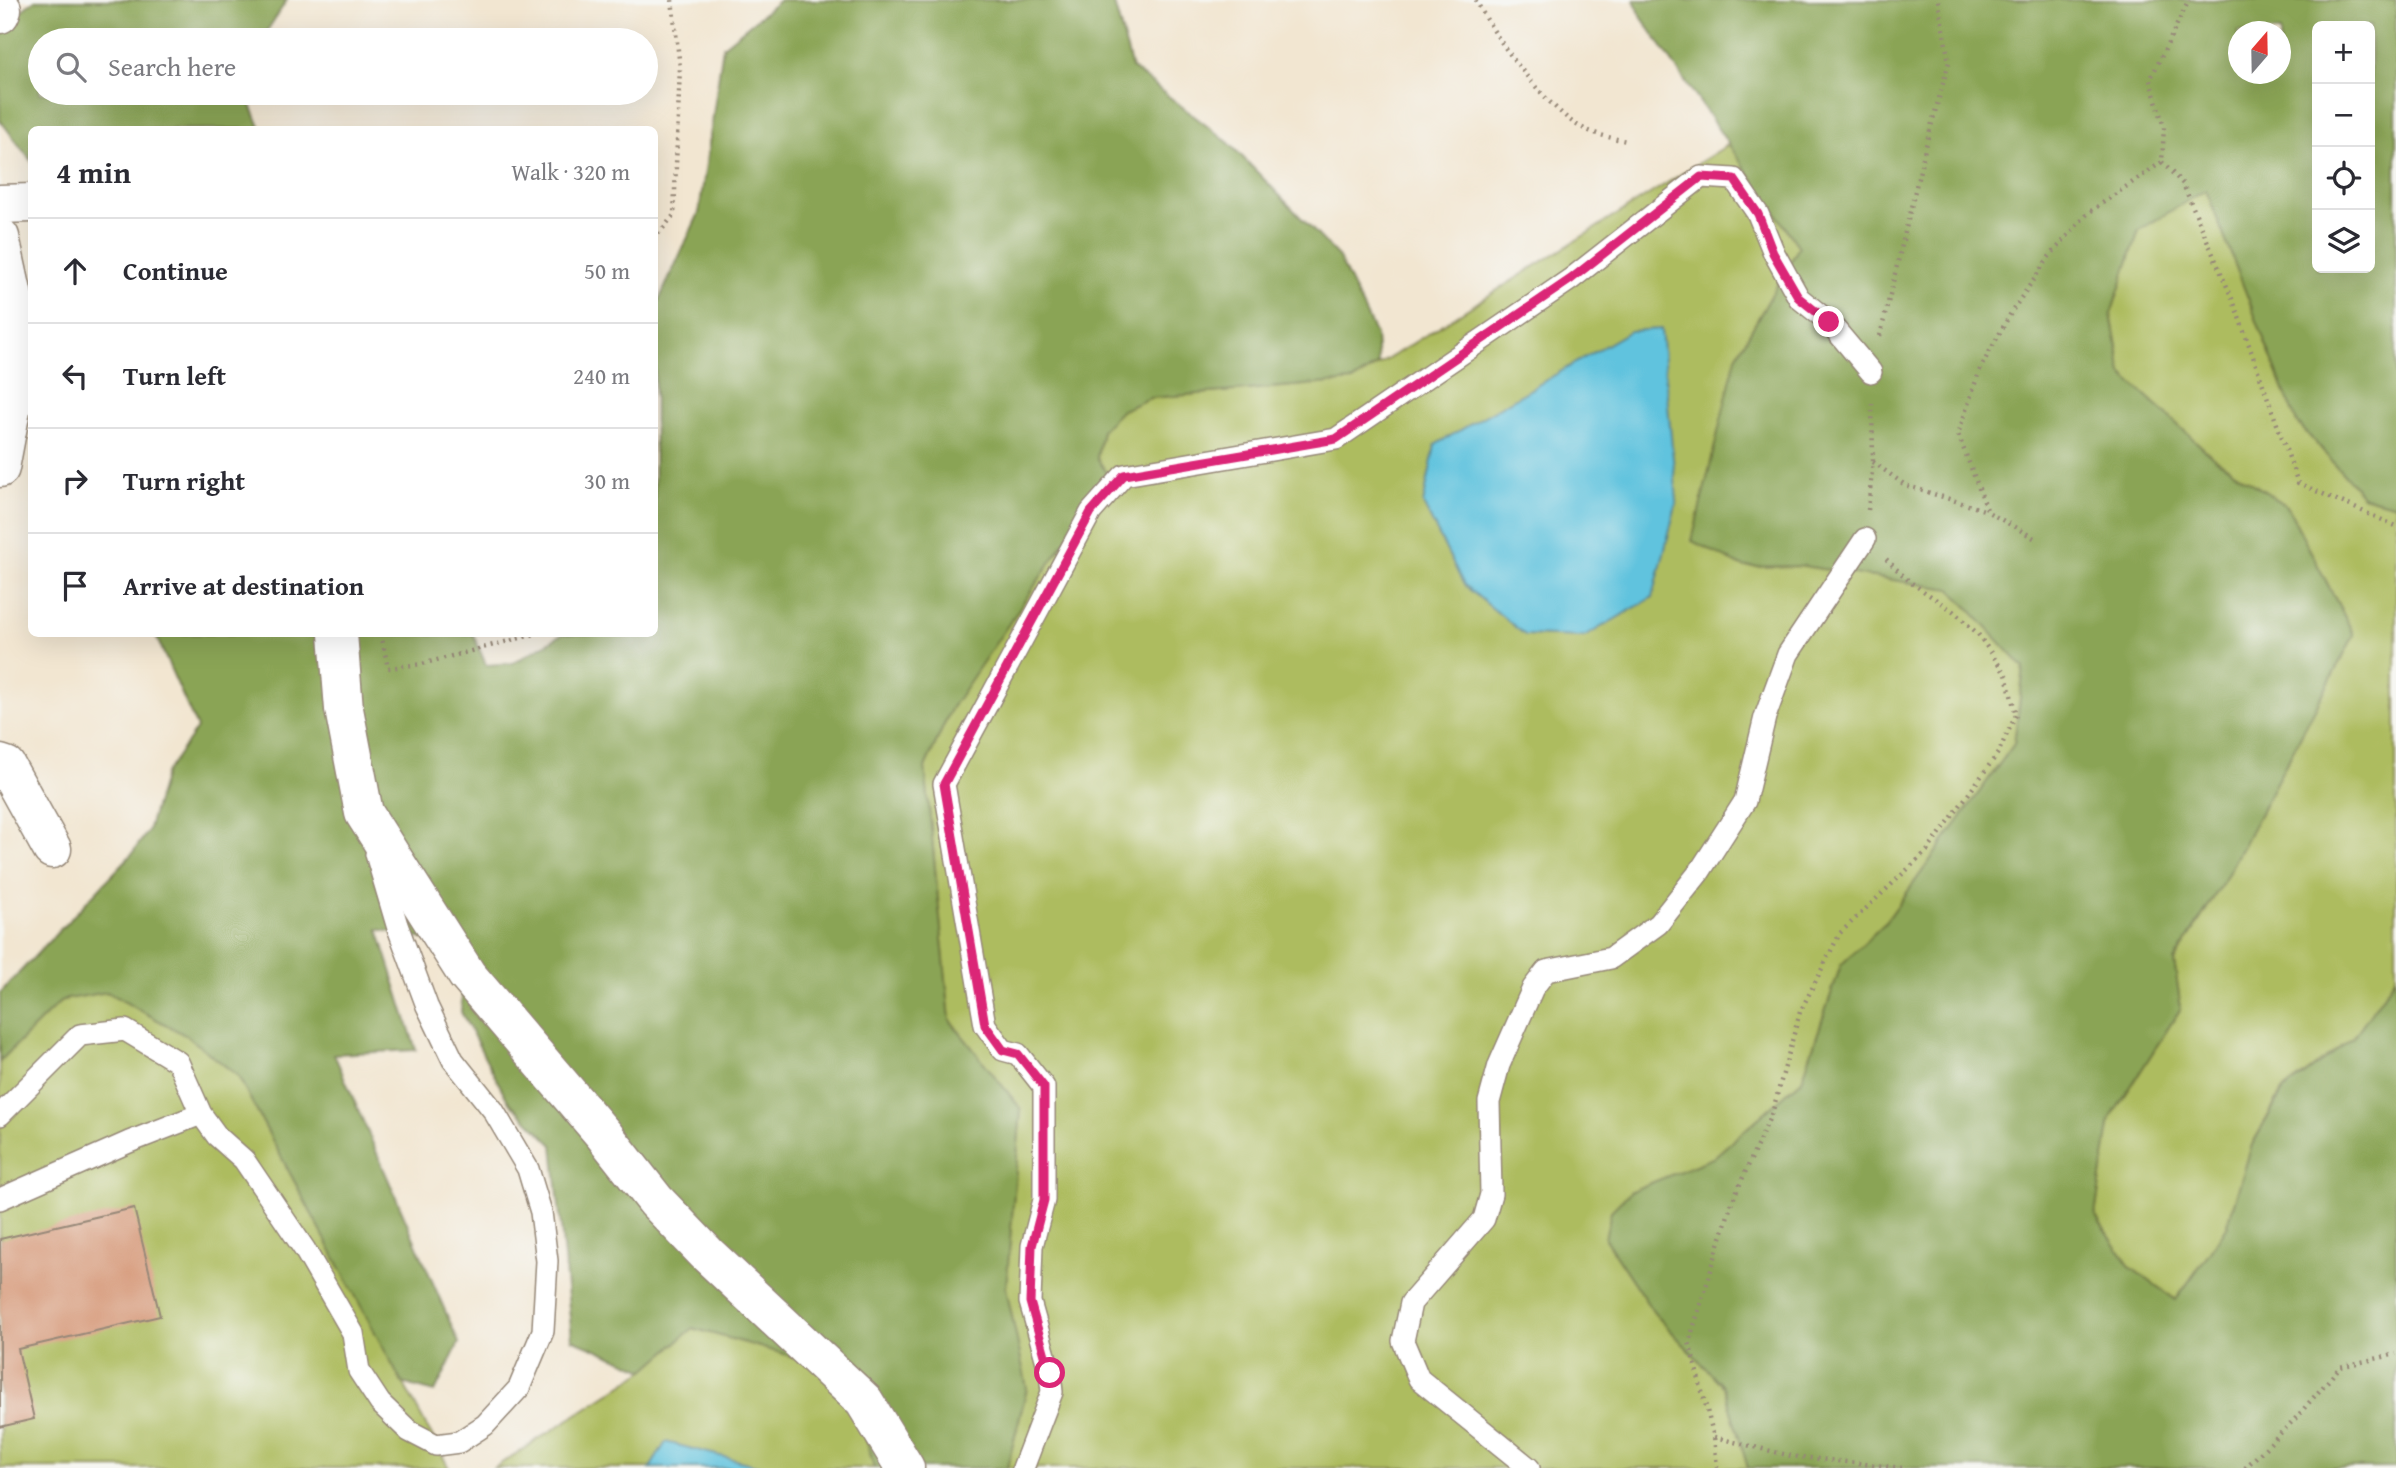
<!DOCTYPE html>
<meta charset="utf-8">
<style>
body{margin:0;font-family:"Gentium Book Plus",serif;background:#f7f7f7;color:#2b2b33}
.controls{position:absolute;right:21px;top:21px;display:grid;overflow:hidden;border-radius:10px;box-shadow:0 7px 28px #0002}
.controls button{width:63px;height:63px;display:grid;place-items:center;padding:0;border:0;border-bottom:2px solid #e1e1e2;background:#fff;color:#2b2b33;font:35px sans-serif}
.compass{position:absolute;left:2228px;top:21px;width:63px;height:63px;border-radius:50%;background:#fff;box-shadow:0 7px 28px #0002;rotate:20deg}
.stop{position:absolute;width:21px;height:21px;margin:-16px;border:5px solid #db2777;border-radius:50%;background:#fff}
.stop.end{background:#db2777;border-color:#fff;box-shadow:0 2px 7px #0008}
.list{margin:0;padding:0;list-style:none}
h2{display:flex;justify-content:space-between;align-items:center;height:91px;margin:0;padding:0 28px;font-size:30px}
h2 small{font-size:23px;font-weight:400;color:#7c7c81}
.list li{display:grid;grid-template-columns:46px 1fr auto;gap:21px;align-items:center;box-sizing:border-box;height:105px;padding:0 28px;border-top:2px solid #e1e1e2}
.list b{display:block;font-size:26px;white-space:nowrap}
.list em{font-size:23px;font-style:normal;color:#7c7c81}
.icon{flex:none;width:38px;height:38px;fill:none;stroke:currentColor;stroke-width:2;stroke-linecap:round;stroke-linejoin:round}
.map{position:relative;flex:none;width:2396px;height:1468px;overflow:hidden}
.search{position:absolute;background:#fff;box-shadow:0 7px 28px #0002;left:28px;top:28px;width:630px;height:77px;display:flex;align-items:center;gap:18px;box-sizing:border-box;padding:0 24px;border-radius:38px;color:#7c7c81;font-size:26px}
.panel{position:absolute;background:#fff;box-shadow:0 7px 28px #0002;left:28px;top:126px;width:630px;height:511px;border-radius:10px}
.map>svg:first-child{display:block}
.green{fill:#adbc5e;stroke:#74733e;stroke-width:2}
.forest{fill:#8aa455;stroke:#62673a;stroke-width:2;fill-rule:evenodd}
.water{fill:#60c3de;stroke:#4e767e;stroke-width:2}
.building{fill:#d69878}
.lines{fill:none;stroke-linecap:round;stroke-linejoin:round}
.service-casing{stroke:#968878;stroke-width:24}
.minor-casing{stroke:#968878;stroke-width:41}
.path{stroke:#968878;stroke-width:4.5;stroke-dasharray:2 5;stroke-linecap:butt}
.service{stroke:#fff;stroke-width:21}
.minor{stroke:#fff;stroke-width:38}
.route{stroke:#db2777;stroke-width:9}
</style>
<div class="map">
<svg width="2396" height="1468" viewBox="0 0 2396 1468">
<rect width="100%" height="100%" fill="#f6f6f2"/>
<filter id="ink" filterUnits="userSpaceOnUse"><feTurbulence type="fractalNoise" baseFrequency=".0143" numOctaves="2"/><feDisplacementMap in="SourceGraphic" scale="14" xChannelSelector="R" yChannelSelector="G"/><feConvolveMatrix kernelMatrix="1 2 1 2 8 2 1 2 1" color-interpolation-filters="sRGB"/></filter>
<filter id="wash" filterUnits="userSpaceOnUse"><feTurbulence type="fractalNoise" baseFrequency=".00686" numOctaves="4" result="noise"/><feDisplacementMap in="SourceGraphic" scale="28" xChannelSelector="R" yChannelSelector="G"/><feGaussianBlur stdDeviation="1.57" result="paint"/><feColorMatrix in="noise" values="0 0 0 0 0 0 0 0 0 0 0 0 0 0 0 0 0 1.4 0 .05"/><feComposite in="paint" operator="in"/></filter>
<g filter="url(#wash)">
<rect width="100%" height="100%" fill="#f2e6d1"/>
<!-- green -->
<path class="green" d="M1729,144L1799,247L1736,357L1744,567L1803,566L1951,589L2024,667L2014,744L1885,923L1841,965L1802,1080L1713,1158L1631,1191L1605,1239L1654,1313L1724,1387L1748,1468H1007L1027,1389L1006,1288L1021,1109L950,1020L925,767L951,709L1097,458L1102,430L1122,410L1150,398L1353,381Z
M2206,190L2296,421L2363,496L2396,505V977L2353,1038L2282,1091L2252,1145L2227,1227L2176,1300L2130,1267L2095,1215L2110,1119L2181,1008L2174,962L2225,879L2354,635L2287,506L2214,458L2122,374L2111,314L2139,230Z
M107,992L187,1036L238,1076L449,1468H0V1061L62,1000Z
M692,1328L834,1368L861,1417L874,1468H494L645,1370Z"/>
<!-- forest -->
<path class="forest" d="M35,0H287L261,40H40V93H252L251,105L261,129L32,130L31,161L0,120V27Z
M780,0H1113L1132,68L1229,143L1338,256L1376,335L1378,364L1353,381L1150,398L1122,410L1102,430L1097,458L1109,476L951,709L925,767L950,1020L1021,1109L1006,1288L1027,1388L1007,1468H874L861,1417L834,1368L693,1328L645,1370L572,1339L553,1145L508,1101L461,1012L465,948L378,929L416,1050L334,1054L459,1343L435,1392L402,1383L238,1076L187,1036L107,992L62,1000L0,1061V993L131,855L148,831L165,774L197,728L155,634H473L486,665L513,663L563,634H654L655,309L699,213L723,46Z
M1634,0H2396V505L2363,496L2296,421L2206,190L2139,230L2111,314L2122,374L2214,458L2287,506L2354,635L2225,879L2174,961L2181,1008L2110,1119L2095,1215L2130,1267L2176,1300L2227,1227L2252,1145L2283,1091L2353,1038L2396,977V1468H1748L1724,1387L1654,1313L1605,1239L1611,1211L1631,1191L1713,1158L1802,1080L1841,965L1885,923L2014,744L2024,668L1951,589L1803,566L1744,567L1692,541L1736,357L1799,247L1642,18ZM2317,26H2370V268H2317ZM2238,32H2280V74H2238Z"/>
<!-- water -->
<path class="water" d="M1661,329L1677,501L1653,597L1584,637L1525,635L1464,585L1423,504L1435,445L1630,331Z
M666,1442L767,1468H650Z"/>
<g id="blocks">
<!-- building -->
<path class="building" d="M134,1208L160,1316L18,1349L34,1419L0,1427V1239Z"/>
</g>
</g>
<g filter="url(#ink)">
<use href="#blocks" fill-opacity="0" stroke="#968878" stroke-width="2"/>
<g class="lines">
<!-- service casing -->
<g class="service-casing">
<path id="service" d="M0,1115L80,1035L125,1030L178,1062L201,1114
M0,1199L129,1142L201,1114L217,1136L244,1160L305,1250L353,1333L359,1371L380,1403L409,1431L436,1445L459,1442L485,1425L519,1388L543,1331L547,1261L541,1212L528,1169L493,1110L453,1060L427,1006L397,925L376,854
M1023,1468L1052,1392L1050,1373L1030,1302L1032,1246L1044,1200V1087L1018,1054L1003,1050L985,1025L944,784L1091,512L1124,475L1336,439L1571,279L1701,177L1734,179L1758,214L1774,253L1799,298L1829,322L1871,372
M1529,1468L1419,1379L1403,1341L1411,1303L1484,1219L1491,1194L1489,1102L1499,1065L1533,988L1546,971L1611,958L1658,924L1700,871L1745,801L1765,717L1788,654L1865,539"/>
</g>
<!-- minor casing -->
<g class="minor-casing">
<path id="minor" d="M0,14L2,9
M0,204L32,203
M0,237L14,301L15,388L0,468
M338,634L344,709L364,813L467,975L604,1135L656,1201L707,1254L864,1401L905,1468
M0,764L6,766L52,849"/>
</g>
<!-- path -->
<path class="path" d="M1476,0C1495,38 1534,90 1566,117C1583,132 1606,137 1627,141
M2162,162L2183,184L2234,303L2298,483L2396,526
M654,239L674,215L680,67L672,0
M1880,336L1927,141L1949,62L1938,0
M1873,462L1905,485L1987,511
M1868,510L1873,462L1872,400
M2034,538L1988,512L1958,434L1980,369L2012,311L2049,257L2088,213L2162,162L2164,127L2150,80L2189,0
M381,634L388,668L422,664L535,634
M1714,1437L1791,1456L1902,1468
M1717,1468L1714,1437L1689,1342L1732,1202L1773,1110L1800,1012L1840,933L1928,850L1998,753L2016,715L2006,675L1978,634L1953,611L1910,582L1886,559
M2245,1468L2294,1420L2340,1367L2396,1354"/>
<!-- service -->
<use href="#service" class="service"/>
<!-- minor -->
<use href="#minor" class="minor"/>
</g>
</g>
<g class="lines" filter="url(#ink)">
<!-- route -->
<path class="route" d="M1050,1373L1030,1302L1032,1246L1044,1200V1087L1018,1054L1003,1050L985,1025L944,784L1091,512L1124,475L1336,439L1571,279L1701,177L1734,179L1758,214L1773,253L1799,298L1829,322"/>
</g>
</svg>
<div class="controls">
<button>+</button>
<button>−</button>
<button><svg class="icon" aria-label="locate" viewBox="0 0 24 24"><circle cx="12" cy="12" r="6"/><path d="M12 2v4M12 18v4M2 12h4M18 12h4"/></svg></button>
<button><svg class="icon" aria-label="layers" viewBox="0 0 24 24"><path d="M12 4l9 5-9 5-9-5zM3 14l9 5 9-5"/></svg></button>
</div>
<svg class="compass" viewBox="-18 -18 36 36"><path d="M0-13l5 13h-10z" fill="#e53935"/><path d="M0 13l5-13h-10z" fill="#7c7c81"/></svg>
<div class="stop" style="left:1050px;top:1373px"></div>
<div class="stop end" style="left:1829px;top:322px"></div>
<div class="search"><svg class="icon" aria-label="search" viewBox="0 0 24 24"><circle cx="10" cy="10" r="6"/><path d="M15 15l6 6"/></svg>Search here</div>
<section class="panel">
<h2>4 min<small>Walk · 320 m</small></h2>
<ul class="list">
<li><svg class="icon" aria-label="ahead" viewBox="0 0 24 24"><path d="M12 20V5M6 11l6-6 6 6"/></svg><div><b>Continue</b></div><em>50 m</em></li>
<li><svg class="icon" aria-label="left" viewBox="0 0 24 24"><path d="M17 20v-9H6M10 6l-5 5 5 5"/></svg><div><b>Turn left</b></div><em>240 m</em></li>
<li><svg class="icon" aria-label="right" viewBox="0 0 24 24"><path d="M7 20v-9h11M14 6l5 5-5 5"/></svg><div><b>Turn right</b></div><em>30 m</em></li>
<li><svg class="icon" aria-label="arrive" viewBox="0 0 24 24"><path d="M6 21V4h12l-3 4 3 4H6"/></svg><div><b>Arrive at destination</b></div></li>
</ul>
</section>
</div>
